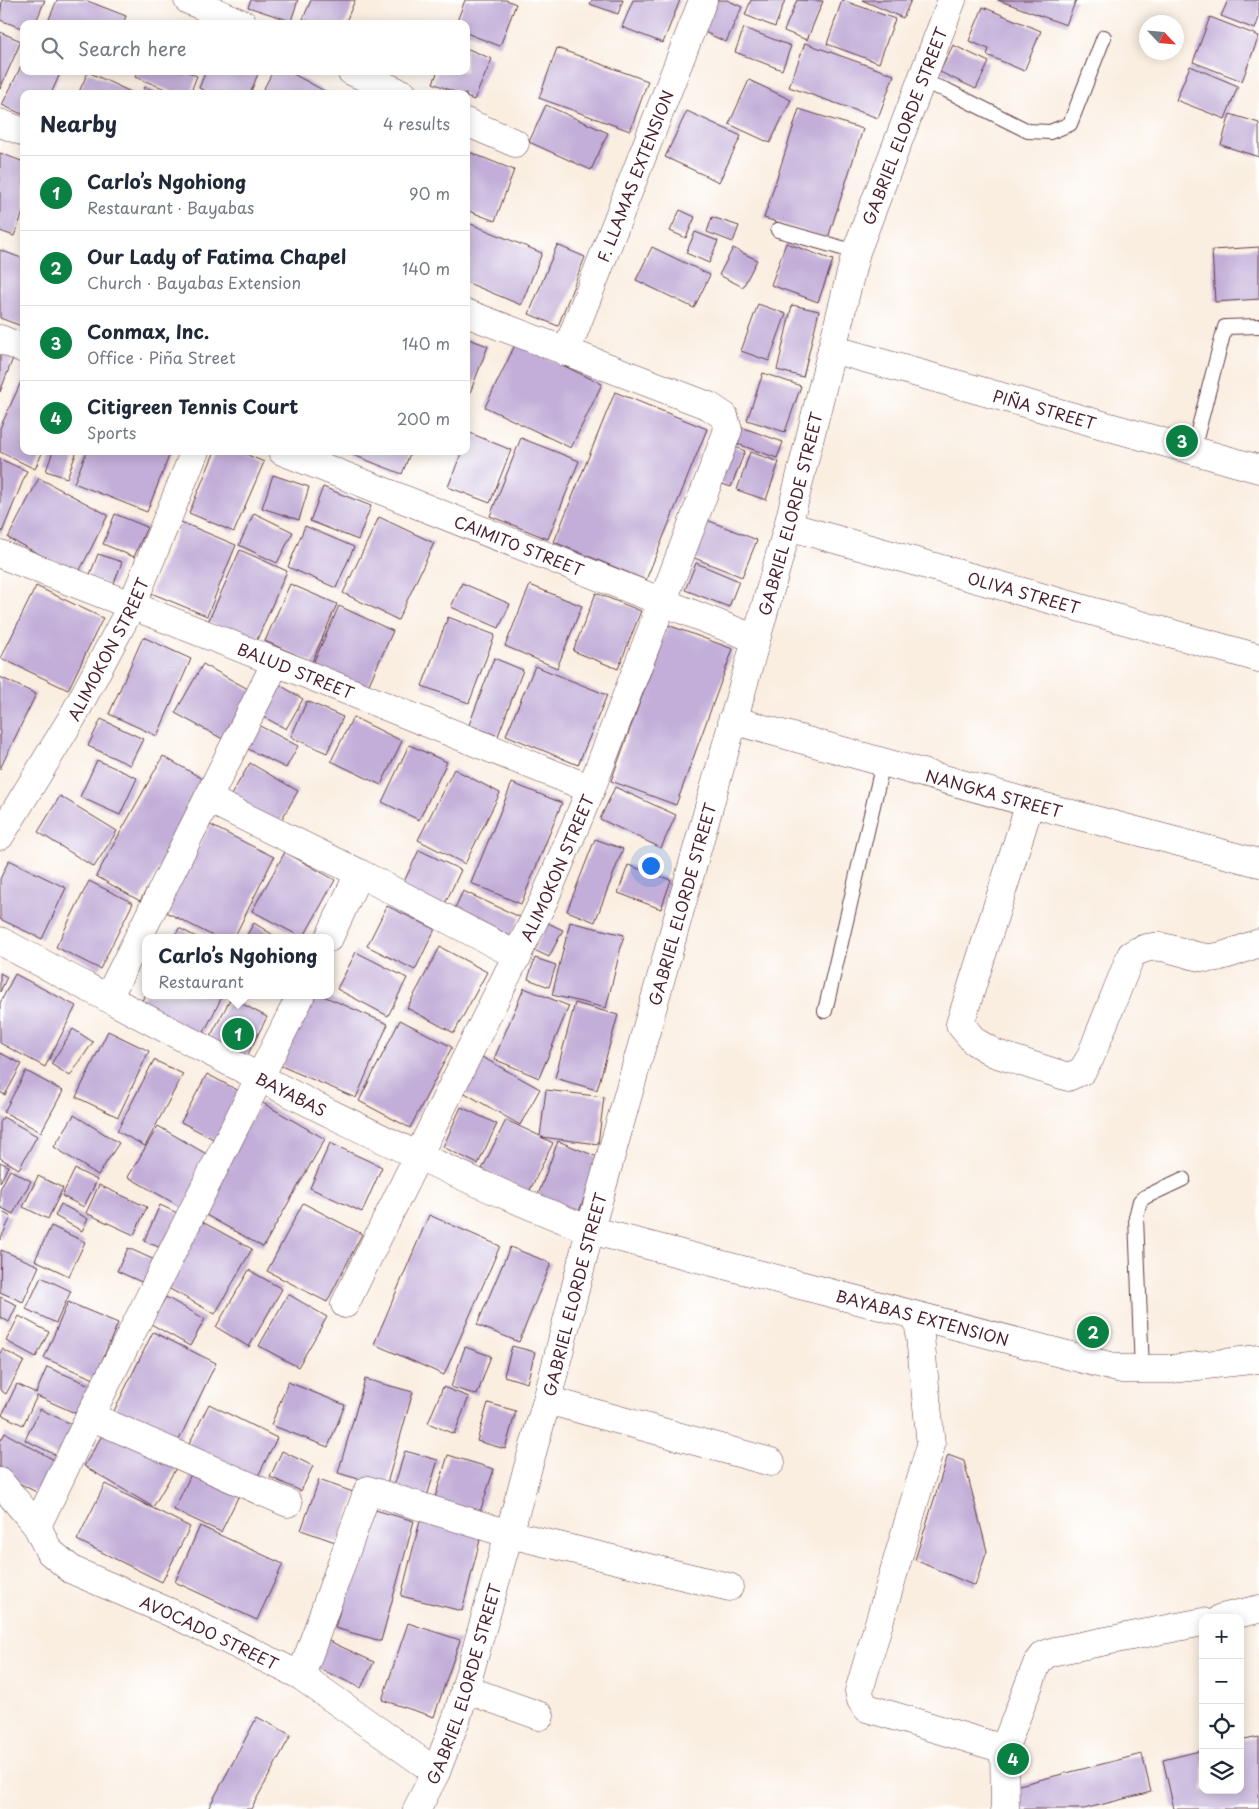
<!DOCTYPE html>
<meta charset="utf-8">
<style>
body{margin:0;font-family:"Playpen Sans",sans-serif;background:#f6f6f7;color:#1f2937}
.controls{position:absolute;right:15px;bottom:15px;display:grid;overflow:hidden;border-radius:10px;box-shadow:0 2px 12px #0003}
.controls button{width:45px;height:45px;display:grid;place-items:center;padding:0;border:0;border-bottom:1px solid #e0e1e3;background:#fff;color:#1f2937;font:25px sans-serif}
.compass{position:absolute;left:1139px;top:15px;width:45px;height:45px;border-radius:50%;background:#fff;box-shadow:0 2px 12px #0003;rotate:116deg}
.you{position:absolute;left:650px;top:865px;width:18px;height:18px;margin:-12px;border:4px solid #fff;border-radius:50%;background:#1a73e8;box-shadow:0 0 0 8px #1a73e833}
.badge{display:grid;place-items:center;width:32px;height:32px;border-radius:50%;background:#0b8043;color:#fff;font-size:16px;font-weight:700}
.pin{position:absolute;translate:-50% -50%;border:2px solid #fff;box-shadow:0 1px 5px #0006}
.popup{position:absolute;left:142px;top:934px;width:192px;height:65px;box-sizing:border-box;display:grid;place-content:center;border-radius:10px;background:#fff;filter:drop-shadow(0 1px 4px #0005);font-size:16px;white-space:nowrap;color:#747a83}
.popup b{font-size:19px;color:#1f2937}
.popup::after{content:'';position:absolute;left:50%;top:100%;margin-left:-10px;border:10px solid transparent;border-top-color:#fff}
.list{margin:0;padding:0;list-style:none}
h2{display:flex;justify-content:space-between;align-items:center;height:65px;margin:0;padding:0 20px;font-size:21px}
h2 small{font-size:16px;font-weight:400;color:#747a83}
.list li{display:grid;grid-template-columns:32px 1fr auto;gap:15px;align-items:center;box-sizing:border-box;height:75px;padding:0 20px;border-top:1px solid #e0e1e3}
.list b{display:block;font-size:19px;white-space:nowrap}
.list p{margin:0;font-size:16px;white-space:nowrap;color:#747a83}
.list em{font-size:16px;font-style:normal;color:#747a83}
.icon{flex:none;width:28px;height:28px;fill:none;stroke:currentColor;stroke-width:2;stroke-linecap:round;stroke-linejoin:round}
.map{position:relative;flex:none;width:1259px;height:1809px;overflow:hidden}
.search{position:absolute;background:#fff;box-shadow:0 2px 12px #0003;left:20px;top:20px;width:450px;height:55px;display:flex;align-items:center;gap:12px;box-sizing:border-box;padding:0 18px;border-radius:10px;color:#747a83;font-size:19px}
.panel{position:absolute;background:#fff;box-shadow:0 2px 12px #0003;left:20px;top:90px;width:450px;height:365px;border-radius:10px}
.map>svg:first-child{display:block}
.building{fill:#c2aed8}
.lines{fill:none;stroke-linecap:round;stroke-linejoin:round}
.lane-casing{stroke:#643e46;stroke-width:16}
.street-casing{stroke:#643e46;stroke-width:29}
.secondary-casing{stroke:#643e46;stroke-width:29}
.lane{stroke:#fff;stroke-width:14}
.street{stroke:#fff;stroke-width:28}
.secondary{stroke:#fff;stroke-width:28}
.labels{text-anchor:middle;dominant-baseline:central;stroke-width:4.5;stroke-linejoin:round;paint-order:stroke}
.street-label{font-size:16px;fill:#4a1f2b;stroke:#fff}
</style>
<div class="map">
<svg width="1259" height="1809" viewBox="0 0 1259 1809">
<rect width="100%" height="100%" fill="#fff"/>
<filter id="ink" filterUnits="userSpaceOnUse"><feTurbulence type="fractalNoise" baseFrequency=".02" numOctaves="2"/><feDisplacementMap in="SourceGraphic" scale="10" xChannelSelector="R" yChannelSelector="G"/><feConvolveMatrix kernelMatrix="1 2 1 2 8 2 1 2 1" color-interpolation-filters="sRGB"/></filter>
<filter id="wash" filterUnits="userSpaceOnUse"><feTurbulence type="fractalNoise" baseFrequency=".0096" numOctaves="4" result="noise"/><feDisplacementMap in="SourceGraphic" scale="20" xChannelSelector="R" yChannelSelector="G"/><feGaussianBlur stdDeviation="1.12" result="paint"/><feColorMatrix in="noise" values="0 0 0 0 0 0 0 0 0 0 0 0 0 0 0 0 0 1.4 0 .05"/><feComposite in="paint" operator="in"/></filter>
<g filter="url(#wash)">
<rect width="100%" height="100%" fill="#faeee1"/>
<g id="blocks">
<!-- building -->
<path class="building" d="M2,0H45L35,24H24V29L0,20Z
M57,0H85L126,16L123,24H47Z
M251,0H298L291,21L248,7Z
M311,0H355L345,24H316L303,19Z
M465,0H506L516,4L500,46L466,33V24H456Z
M592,0H623L618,14L590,4Z
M633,0H680L663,43L622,27Z
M714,0H727L742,7L726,42L700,30Z
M751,0H785L775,27L745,15Z
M797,0L823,1L807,40L784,31Z
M842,0L895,19L879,63L827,44Z
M862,0H911L903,18Z
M998,0H1076L1066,25Z
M1228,0H1259V18L1255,29L1221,16Z
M983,7L1041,31L1024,71L987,55L989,49L969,41Z
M1210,17L1259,36L1242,81L1193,62Z
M744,28L791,46L782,70L735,52Z
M0,32L21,41L0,89Z
M805,43L894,75L878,118L789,87Z
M953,45L989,62L976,89L940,72Z
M466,48L492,59L474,100L466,97V94H459L433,83L438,71H466Z
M557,48L648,81L630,131L539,98Z
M24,60V71H61L51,94H24V115L2,105Z
M1190,66L1238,86L1225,119L1176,100Z
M137,71H186L197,76L190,94H178L135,77Z
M206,71H259L250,94H213L199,88Z
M273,71H288L330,94H261Z
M88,72L131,92L130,94H78Z
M749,80L791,100L770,143L729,124Z
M145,87L161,94H143Z
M546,105L608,133L591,170L529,142Z
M799,109L863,129L828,238L764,218Z
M687,111L741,136L719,182L665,157Z
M1230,114L1259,123V157L1221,145Z
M469,152L514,170L495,221L466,210V158Z
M0,153L24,162V210L14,236L0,231Z
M680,210L695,217L686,238L670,231Z
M712,217L739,226L733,242L707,232Z
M466,222L542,253L521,305L466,282Z
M695,232L718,241L709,263L686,253Z
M786,243L833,260L818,302L771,285Z
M557,245L585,257L558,326L529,314Z
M652,247L710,275L694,308L636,280Z
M1259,247V299L1215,302L1212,250Z
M733,248L757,260L743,287L719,275Z
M0,250L24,259V327L0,318Z
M758,304L786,314L769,361L741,351Z
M792,305L819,311L803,377L777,370Z
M466,338L488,346L466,403Z
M516,343L602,384L571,448L485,407Z
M0,353L13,358L0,392Z
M763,373L801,386L785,432L747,420Z
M21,382L24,383V451H43L35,469L0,452V428Z
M615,392L707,429L646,580L554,542Z
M738,426L783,442L777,458L732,442Z
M470,433L511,450L490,503L448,487L462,451H466V442Z
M521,438L579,461L548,539L490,516Z
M730,445L745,451L731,487L716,482Z
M53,451H77L67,478L46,471Z
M87,451H171L147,512L74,483Z
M215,451H239L264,462L234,532L189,513Z
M343,451H411L402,474Z
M750,452L779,462L766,500L737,490Z
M0,459L27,471L0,537Z
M273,475L309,487L299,520L262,508Z
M39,478L108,515L78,574L8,538Z
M323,487L371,506L358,540L310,521Z
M254,513L293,532L277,563L239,545Z
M115,514L147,527L134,557L103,544Z
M379,517L434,543L398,620L343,593Z
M707,520L757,540L742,577L692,557Z
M181,522L236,545L207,616L151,593Z
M305,526L354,547L336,588L288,567Z
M240,550L287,571L256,642L208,622Z
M98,554L122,562L113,586L89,577Z
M696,563L739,581L729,607L685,590Z
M462,583L510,604L499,628L451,607Z
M290,584L337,604L312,662L265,641Z
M530,585L582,606L557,668L505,646Z
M36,586L103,618L68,690L1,658Z
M596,593L641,611L618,669L573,651Z
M339,606L393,631L365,693L311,668Z
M448,617L495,635L469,703L422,686Z
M668,625L733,649L676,805L611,781Z
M143,637L191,659L157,736L109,714Z
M494,658L523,670L498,736L469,725Z
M203,664L257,694L230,743L175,713Z
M535,666L607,695L578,765L506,735Z
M0,677L36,694L0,769Z
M280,685L303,699L286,729L262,716Z
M307,701L343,717L327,753L291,737Z
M353,717L402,741L381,785L331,761Z
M101,719L143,739L130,765L88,746Z
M258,725L298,746L286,768L246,748Z
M409,745L447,762L419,820L382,802Z
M163,756L208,782L140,901L96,876Z
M97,760L137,778L120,815L80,797Z
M250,763L298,791L276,829L228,800Z
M454,769L500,793L465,864L418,840Z
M512,783L562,803L521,904L471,883Z
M615,787L676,815L661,848L600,819Z
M60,796L117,831L94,867L38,832Z
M210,825L274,857L234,938H217L166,912Z
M595,839L623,849L595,922L567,911Z
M419,850L461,870L442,910L400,890Z
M285,852L335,880L303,938L252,911Z
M9,860L66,888L42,939L0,919V879Z
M628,865L671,880L661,909L618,893Z
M89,881L133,903L100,969L56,947Z
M463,891L520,917L507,945L450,919Z
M387,906L435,929L415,970L367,946Z
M570,922L624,935L606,1008L552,995Z
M254,923L278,938H245Z
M548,923L563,930L549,957L534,950Z
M179,928L198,938H174Z
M440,947L487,972L454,1033L407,1008Z
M356,952L407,978L388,1016L337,989Z
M535,958L556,965L549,987L528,979Z
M0,973L7,977L0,992Z
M15,974L76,1006L45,1067L0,1043V1003Z
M524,988L569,1006L539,1078L494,1059Z
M145,995H223L200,1040L138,1008Z
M311,995H321L388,1024L356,1098L281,1066Z
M231,998L267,1017L246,1058L209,1039Z
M575,1003L618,1015L597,1090L555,1078Z
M400,1020L452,1047L410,1128L359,1101Z
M73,1029L93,1042L70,1076L51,1064Z
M108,1031L149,1051L118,1117L76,1097Z
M0,1053L22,1064L5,1095L0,1092Z
M482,1057L540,1089L520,1125L463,1092Z
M154,1060L183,1074L145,1146L117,1131Z
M26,1071L63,1091L41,1132L4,1112Z
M207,1074L243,1093L217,1141L181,1122Z
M546,1090L604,1097L598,1144L541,1137L553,1143L529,1192L482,1169L506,1120L540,1136Z
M261,1102L325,1139L263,1247L199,1211Z
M461,1107L497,1124L478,1164L443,1147Z
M74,1115L119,1143L98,1175L54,1147Z
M3,1117L37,1136L19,1169L0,1158V1123Z
M158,1126L215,1159L186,1210L128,1177Z
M558,1141L600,1158L576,1219L535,1203Z
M330,1143L382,1167L362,1212L310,1188Z
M0,1162L8,1166L0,1183Z
M75,1169L97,1180L84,1207L62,1196Z
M10,1170L31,1181L13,1214L0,1207V1189Z
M38,1176L63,1188L48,1219L23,1207Z
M99,1185L147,1207L134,1235L86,1213Z
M303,1203L362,1234L327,1302L267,1271Z
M61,1204L88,1219L82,1231L55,1216Z
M160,1205L184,1216L168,1251L144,1241Z
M0,1211L11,1217L0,1240Z
M429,1215L500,1246L444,1375L374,1344Z
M197,1219L252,1249L215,1314L161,1284Z
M51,1226L85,1242L69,1276L35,1260Z
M510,1247L551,1263L519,1342L477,1325Z
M128,1248L157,1261L146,1284L117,1271Z
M1,1250L39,1266L23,1302L0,1292Z
M249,1270L282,1289L249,1347L216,1327Z
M41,1277L71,1291L56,1323L26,1309Z
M288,1294L327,1317L298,1367L259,1346Z
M0,1297L17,1305L9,1322L0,1317Z
M166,1297L205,1319L190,1346L151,1324Z
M68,1302L118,1323L94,1379L44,1358Z
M19,1316L49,1332L36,1357L6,1341Z
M153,1332L216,1363L177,1444L113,1413Z
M512,1346L535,1352L527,1383L504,1376Z
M465,1347L491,1356L477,1395L451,1387Z
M2,1349L24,1361L6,1394L0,1390V1354Z
M47,1367L97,1388L84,1417L37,1396L23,1425L2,1415L17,1384L36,1393Z
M365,1379L413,1392L386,1487L338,1473Z
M288,1382L345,1405L328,1447L271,1425Z
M443,1387L469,1397L454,1434L428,1423Z
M488,1403L516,1411L505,1449L477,1441Z
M209,1404L277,1438L256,1480L188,1446Z
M40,1409L75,1426L60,1457L25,1440Z
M107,1427L176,1468L153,1507L84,1466Z
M5,1433L56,1461L38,1493L0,1473V1442Z
M282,1451L313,1466L301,1491L270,1477Z
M405,1451L438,1460L426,1500L393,1490Z
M448,1455L494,1469L478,1518L433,1504Z
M948,1455L964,1461L987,1551L975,1586L915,1560Z
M195,1466L242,1489L221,1532L174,1510Z
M319,1480L356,1493L338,1543L301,1530Z
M105,1484L190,1527L162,1582L77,1540Z
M368,1508L414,1521L381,1641L335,1628Z
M421,1517L482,1532L462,1611L401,1596Z
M200,1526L283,1564L257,1620L175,1582Z
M408,1623L460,1640L434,1717L382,1700Z
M329,1641L374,1662L361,1688L316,1667Z
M257,1717L291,1735L251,1809H208Z
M1259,1737V1809H1174L1163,1760L1203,1750V1790H1240V1741Z
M1142,1754L1151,1792L1084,1809H1017L1011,1787Z"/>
</g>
</g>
<g filter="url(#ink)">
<use href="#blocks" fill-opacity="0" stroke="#643e46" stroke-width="1"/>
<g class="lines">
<!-- lane casing -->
<g class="lane-casing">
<path id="lane" d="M919,81L946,90L1028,131L1050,132L1070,124L1104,37
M778,230L856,252
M1193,450L1225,327L1259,326
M825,1011L883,763
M1142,1371L1136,1217L1140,1201L1145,1197L1183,1179"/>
</g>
<!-- street casing -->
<g class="street-casing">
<g id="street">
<path d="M188,0L243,24"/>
<path d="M351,71L403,94"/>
<path d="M466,122L515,143"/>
<path d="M0,123L24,132"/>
<path d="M0,339L24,349"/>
<path id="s1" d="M832,349L1259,469"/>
<path id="s2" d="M566,352L703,0"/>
<path id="s3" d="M282,451L756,639"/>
<path id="s4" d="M788,526L1259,658"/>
<path id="s5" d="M0,554L276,662L591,789"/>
<path id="s6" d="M732,720L1030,803L1259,863"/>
<path d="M208,799L359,873L518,956"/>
<path d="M1030,803L960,1024L974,1041L994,1053L1068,1077L1082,1071L1090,1058L1131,955C1160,935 1180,957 1210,958C1222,958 1247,947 1259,943"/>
<path id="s7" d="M0,836L72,718L132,605L195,451"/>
<path d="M329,938L359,873"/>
<path id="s8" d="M0,941C194,1043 386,1150 590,1230L1121,1369H1171L1259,1359"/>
<path d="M108,998L276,662"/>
<path id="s9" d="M345,1304L544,900L591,789L728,430L724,416L709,406L466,313"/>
<path d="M918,1317L931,1445L859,1691L861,1700L867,1708L1004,1749"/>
<path d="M547,1400L771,1462"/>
<path d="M90,1416L288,1503"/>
<path id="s10" d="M0,1482L37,1526L49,1551L72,1570L176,1615L301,1676L436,1772"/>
<path d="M37,1526L90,1416L301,995"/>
<path d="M1221,1618L1259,1609"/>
<path d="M301,1676L368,1490L509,1534L729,1587"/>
<path d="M465,1689L540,1716"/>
<path d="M1005,1809L1004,1749L1037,1664L1044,1655L1055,1651L1203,1622"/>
</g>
</g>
<!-- secondary casing -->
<g class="secondary-casing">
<g id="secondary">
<path id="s11" d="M417,1809L436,1772L457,1717L547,1400L590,1230L788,526L856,252L952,0"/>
</g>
</g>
<!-- lane -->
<use href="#lane" class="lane"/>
<!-- street -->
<use href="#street" class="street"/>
<!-- secondary -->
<use href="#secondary" class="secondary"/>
</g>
</g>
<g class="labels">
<!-- street labels -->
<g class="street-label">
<text stroke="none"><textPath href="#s11" startOffset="1754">GABRIEL ELORDE STREET</textPath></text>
<text stroke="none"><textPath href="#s2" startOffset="189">F. LLAMAS EXTENSION</textPath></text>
<text stroke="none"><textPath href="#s1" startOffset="221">PIÑA STREET</textPath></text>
<text stroke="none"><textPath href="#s11" startOffset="1349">GABRIEL ELORDE STREET</textPath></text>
<text stroke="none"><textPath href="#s3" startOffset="255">CAIMITO STREET</textPath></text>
<text stroke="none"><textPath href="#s4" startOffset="245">OLIVA STREET</textPath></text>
<text stroke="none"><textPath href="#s7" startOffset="216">ALIMOKON STREET</textPath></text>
<text stroke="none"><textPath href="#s5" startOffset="318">BALUD STREET</textPath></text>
<text stroke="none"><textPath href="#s6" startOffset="272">NANGKA STREET</textPath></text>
<text stroke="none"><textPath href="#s9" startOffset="485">ALIMOKON STREET</textPath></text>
<text stroke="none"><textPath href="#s11" startOffset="944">GABRIEL ELORDE STREET</textPath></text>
<text stroke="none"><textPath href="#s8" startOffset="329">BAYABAS</textPath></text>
<text stroke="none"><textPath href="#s11" startOffset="539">GABRIEL ELORDE STREET</textPath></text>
<text stroke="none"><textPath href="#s8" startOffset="1001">BAYABAS EXTENSION</textPath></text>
<text stroke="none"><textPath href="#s10" startOffset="266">AVOCADO STREET</textPath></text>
<text stroke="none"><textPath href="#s11" startOffset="134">GABRIEL ELORDE STREET</textPath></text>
</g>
</g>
</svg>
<div class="controls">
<button>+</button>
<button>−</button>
<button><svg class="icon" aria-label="locate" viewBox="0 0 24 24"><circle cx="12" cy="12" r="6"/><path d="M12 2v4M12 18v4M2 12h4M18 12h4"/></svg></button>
<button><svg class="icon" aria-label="layers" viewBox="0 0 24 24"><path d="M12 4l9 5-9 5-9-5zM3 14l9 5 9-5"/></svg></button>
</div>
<svg class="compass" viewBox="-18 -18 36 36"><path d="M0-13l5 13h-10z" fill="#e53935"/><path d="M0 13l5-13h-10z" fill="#747a83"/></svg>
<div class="you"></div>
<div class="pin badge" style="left:238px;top:1034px">1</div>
<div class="popup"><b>Carlo’s Ngohiong</b>Restaurant</div>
<div class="pin badge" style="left:1093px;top:1332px">2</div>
<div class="pin badge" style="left:1182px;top:441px">3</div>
<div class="pin badge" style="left:1013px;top:1759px">4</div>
<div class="search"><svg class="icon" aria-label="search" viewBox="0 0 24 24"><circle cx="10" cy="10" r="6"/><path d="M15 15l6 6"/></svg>Search here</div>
<section class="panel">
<h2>Nearby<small>4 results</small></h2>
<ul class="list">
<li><span class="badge">1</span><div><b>Carlo’s Ngohiong</b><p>Restaurant · Bayabas</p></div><em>90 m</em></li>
<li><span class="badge">2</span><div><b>Our Lady of Fatima Chapel</b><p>Church · Bayabas Extension</p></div><em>140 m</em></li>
<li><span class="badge">3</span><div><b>Conmax, Inc.</b><p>Office · Piña Street</p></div><em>140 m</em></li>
<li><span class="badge">4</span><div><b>Citigreen Tennis Court</b><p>Sports</p></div><em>200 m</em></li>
</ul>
</section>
</div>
